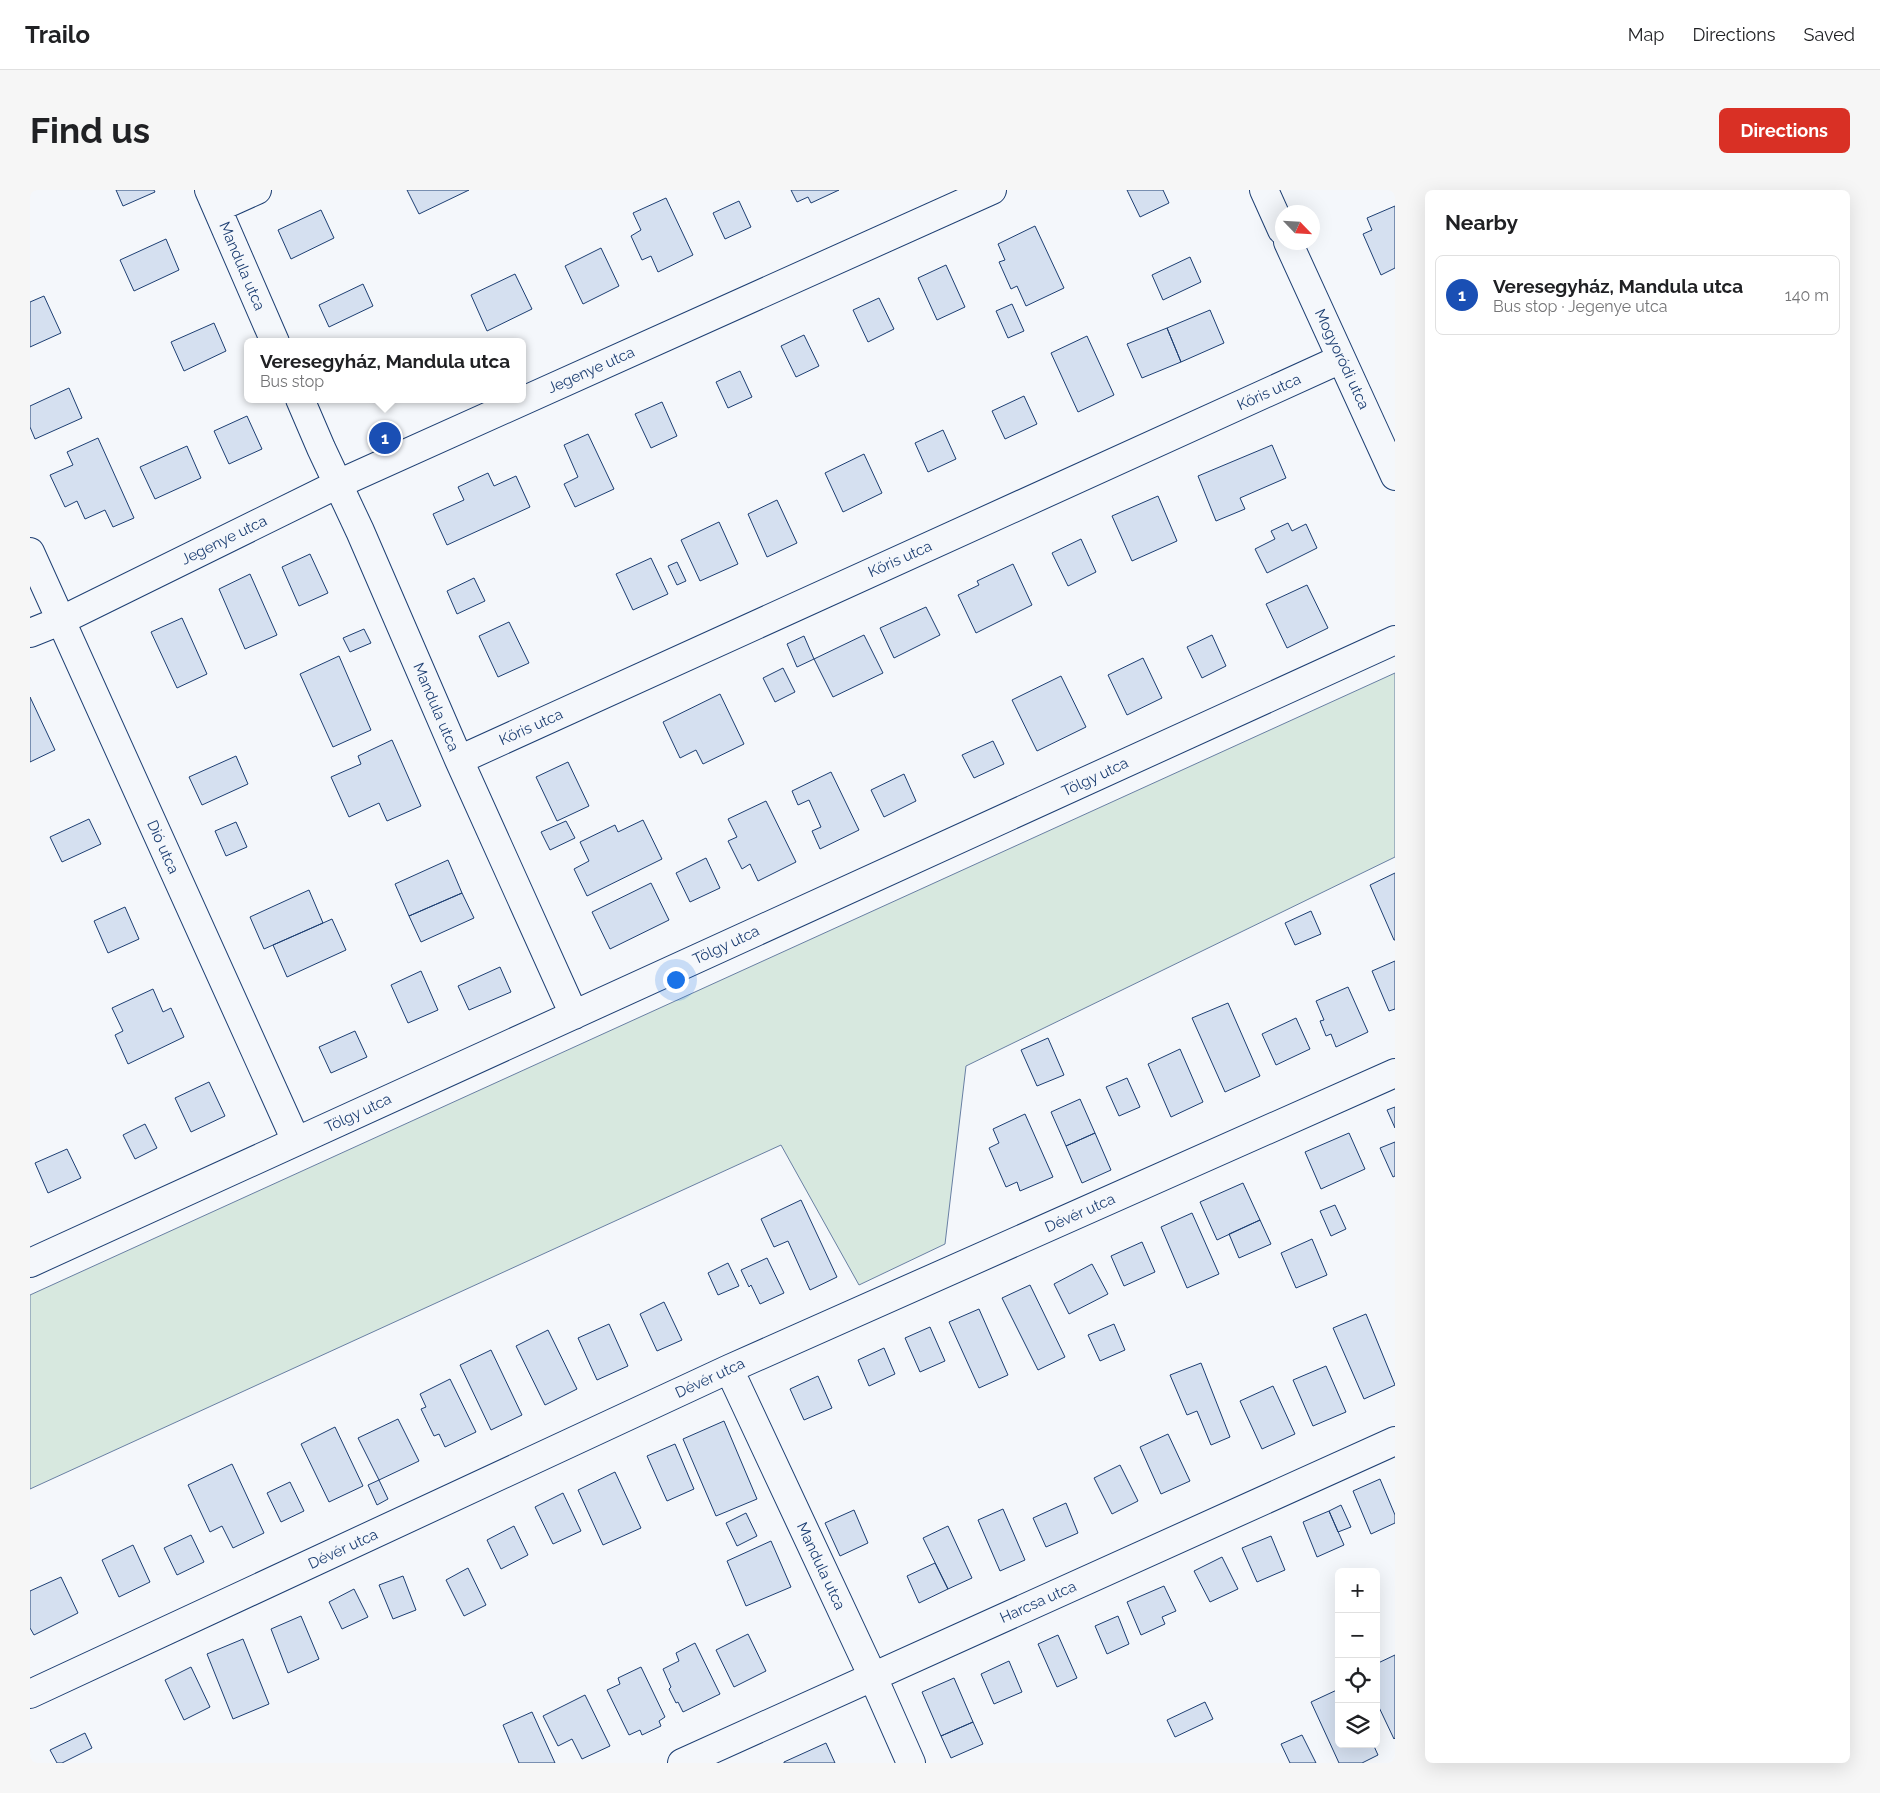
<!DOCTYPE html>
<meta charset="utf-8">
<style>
body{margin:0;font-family:Raleway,sans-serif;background:#f6f6f6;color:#202124}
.controls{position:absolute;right:15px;bottom:15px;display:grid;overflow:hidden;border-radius:8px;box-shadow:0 5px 20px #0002}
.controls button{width:45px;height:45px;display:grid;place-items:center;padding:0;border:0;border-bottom:1px solid #e0e0e0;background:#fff;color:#202124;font:25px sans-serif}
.compass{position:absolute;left:1245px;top:15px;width:45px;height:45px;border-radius:50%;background:#fff;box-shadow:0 5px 20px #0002;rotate:115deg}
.you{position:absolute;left:645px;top:789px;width:18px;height:18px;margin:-12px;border:4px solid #fff;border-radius:50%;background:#1a73e8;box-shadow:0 0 0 8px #1a73e833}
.badge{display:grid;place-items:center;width:32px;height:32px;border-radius:50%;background:#d93025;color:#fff;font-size:16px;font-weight:700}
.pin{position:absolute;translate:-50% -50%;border:2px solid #fff;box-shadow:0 1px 5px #0006}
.popup{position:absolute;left:214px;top:148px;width:282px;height:65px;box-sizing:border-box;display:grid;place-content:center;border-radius:8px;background:#fff;filter:drop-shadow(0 1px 4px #0005);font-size:16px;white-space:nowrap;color:#757577}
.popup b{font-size:19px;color:#202124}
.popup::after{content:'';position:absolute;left:50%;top:100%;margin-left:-10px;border:10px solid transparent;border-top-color:#fff}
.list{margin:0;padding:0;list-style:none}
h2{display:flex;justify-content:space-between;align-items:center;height:65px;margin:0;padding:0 20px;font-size:21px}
h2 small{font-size:16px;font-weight:400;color:#757577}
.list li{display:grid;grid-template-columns:32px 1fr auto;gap:15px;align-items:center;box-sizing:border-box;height:80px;margin:0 10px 10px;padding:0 10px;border:1px solid #e0e0e0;border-radius:8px}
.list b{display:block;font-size:19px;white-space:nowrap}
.list p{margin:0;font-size:16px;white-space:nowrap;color:#757577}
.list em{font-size:16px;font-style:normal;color:#757577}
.icon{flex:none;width:28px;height:28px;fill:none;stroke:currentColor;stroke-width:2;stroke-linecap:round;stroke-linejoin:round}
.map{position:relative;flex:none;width:1365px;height:1573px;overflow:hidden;border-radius:8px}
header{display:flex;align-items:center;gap:30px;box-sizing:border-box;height:70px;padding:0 25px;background:#fff;border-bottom:1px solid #e0e0e0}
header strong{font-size:24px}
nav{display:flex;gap:28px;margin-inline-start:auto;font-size:18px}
.intro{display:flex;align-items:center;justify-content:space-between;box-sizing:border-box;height:120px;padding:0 30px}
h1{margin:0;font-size:35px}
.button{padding:12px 22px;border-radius:8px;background:#d93025;color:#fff;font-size:18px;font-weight:700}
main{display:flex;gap:30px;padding:0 30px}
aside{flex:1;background:#fff;border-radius:8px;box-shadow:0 5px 20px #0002}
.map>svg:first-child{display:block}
.green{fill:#d7e8df;stroke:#687fa3}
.building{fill:#d5e0f0;stroke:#1d3f73}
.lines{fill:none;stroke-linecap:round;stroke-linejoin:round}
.minor-casing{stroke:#1d3f73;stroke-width:30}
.minor{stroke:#f4f7fb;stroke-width:28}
.labels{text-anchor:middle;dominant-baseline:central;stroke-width:4;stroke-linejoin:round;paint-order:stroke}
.street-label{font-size:15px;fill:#1d3f73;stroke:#f4f7fb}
</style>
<header>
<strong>Trailo</strong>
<nav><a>Map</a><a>Directions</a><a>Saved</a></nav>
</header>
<div class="intro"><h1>Find us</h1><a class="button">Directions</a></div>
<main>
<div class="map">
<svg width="1365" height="1573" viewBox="0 0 1365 1573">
<rect width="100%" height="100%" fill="#f4f7fb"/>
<!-- green -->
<path class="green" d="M1365,483V667L936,876L915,1054L829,1095L751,955L0,1299V1105Z"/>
<!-- building -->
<path class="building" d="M86,0H124L125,2L93,16Z
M377,0H439L389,24Z
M761,0H809L781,13L778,7L767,12Z
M1097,0H1133L1139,13L1110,27Z
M636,8L663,65L628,82L621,66L612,70L601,46L611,40L603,23Z
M709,11L721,37L695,49L683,23Z
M1365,16V78L1351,85L1333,44L1342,40L1337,28Z
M291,20L304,48L261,69L248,40Z
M1005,36L1034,98L996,116L987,96L981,99L969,72L975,70L968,54Z
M136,49L149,80L104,101L90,70Z
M571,58L589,96L553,114L535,76Z
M1160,67L1171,92L1133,110L1122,85Z
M916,75L935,117L907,130L888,88Z
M485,84L502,119L457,141L441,105Z
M333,94L343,116L299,137L289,115Z
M14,106L31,143L0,157V112Z
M849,108L864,139L838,152L823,120Z
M982,114L994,141L978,148L966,121Z
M1180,120L1194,153L1151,172L1137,138Z
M184,133L196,161L154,181L141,152Z
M1137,138L1151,172L1112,188L1097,154Z
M774,145L789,176L766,187L751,156Z
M1057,146L1084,205L1048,222L1021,163Z
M710,181L722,207L698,218L686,192Z
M39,198L52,228L5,249L0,237V216Z
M994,206L1007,234L975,249L962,221Z
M632,212L647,246L621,258L605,224Z
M217,226L232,259L199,274L184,241Z
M913,240L926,269L898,282L885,253Z
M558,244L584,299L545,317L534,294L548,287L534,255Z
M68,248L104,328L83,337L75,320L55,329L47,311L35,317L20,285L43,275L37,262Z
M1242,255L1256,288L1210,308L1215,319L1186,331L1168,286Z
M157,256L171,288L125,309L110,277Z
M834,264L852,303L813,322L795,283Z
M458,283L464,296L486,286L500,317L417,355L403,324L434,310L428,297Z
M1128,306L1147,351L1102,371L1082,326Z
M747,310L767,353L737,367L718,324Z
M689,332L708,374L670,391L651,350Z
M1258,333L1262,341L1276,334L1287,358L1237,383L1225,359L1245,349L1241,341Z
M1051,349L1066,382L1038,396L1022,363Z
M280,364L298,403L269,416L252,377Z
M621,368L638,404L603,420L586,384Z
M647,372L656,391L647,395L638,376Z
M983,374L1002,415L946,443L928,405L949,395L947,391Z
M220,384L247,445L215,459L189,399Z
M444,388L455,411L427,424L417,401Z
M1277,395L1298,438L1257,458L1236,414Z
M896,417L910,445L864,468L850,438Z
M152,428L177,484L147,498L121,442Z
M479,432L499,473L468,487L449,446Z
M334,439L341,453L320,462L313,448Z
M834,445L853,483L803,507L784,469Z
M1182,445L1196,476L1172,488L1157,457Z
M774,446L784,469L767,477L757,454Z
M309,466L341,540L303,557L270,484Z
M1113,468L1132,508L1097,525L1078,485Z
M753,478L765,502L745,512L733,488Z
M1031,486L1056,537L1007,561L982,510Z
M690,504L714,554L673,574L666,560L650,568L633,532Z
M0,507L25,560L0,572Z
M362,550L391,616L357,631L349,613L319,627L301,587L331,574L328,566Z
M963,551L974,574L944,588L932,565Z
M206,566L218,594L172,615L159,587Z
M538,572L559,616L527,631L506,587Z
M801,582L829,640L790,659L782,641L791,637L779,610L768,615L762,601Z
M874,584L886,611L854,627L841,600Z
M736,611L766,672L728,691L720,674L712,679L698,651L707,647L698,629Z
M59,629L71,654L32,672L20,647Z
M613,630L632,669L557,706L544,679L559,671L550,652L585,635L588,642Z
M536,631L545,648L520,660L511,642Z
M206,632L217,657L196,666L185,641Z
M676,668L690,698L660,712L646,683Z
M418,670L432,703L379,726L365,694Z
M1365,683V750H1364L1340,695Z
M621,693L639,730L580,759L562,722Z
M279,700L293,733L234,759L220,727Z
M432,703L444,728L391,752L379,726Z
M95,717L109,749L78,763L64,731Z
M1281,721L1291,744L1265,755L1255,733Z
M302,729L316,760L257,787L243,755Z
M1365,771V819L1359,821L1342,781Z
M470,777L481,802L439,820L428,796Z
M391,781L408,820L378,833L361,795Z
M1318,797L1338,842L1306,857L1301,844L1296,846L1290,831L1294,830L1286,811Z
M123,799L133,822L141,818L154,847L98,874L85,845L93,841L82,818Z
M1198,813L1230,886L1195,902L1162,828Z
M1266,828L1280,859L1246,875L1232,844Z
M325,841L337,867L301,883L289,857Z
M1018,848L1034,885L1007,896L991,860Z
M1150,859L1173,912L1141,927L1118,874Z
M1097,888L1110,917L1089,926L1076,897Z
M179,892L195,926L161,942L145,908Z
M1050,909L1065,943L1036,956L1021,922Z
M1365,917V938L1357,920Z
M995,924L1023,987L990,1001L987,992L976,997L959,958L969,953L963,939Z
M115,934L127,958L105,969L93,945Z
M1065,943L1081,980L1052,993L1036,956Z
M1319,943L1335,979L1291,999L1275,962Z
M1365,952V986L1363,987L1350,958Z
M37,959L51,988L18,1003L5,973Z
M1213,993L1230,1030L1187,1050L1170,1012Z
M771,1010L807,1087L780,1100L758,1051L744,1057L731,1029Z
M1305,1015L1316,1039L1301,1046L1290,1021Z
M1162,1023L1189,1084L1157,1098L1131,1037Z
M1230,1030L1241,1054L1209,1068L1199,1044Z
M1282,1049L1297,1085L1266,1098L1251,1063Z
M1112,1052L1125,1082L1094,1096L1081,1066Z
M737,1068L754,1103L730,1114L721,1095L719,1097L711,1080Z
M698,1073L709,1096L688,1105L678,1083Z
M1062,1074L1078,1104L1039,1124L1024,1094Z
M1000,1095L1035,1167L1008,1180L972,1108Z
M634,1112L652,1150L627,1161L610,1124Z
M949,1119L978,1185L949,1198L919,1132Z
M1336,1124L1365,1195L1334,1209L1303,1138Z
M579,1134L598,1176L567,1190L548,1148Z
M1084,1134L1095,1160L1070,1171L1058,1145Z
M900,1137L915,1171L890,1182L875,1148Z
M518,1140L547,1199L515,1215L486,1156Z
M854,1158L865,1184L839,1196L828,1170Z
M461,1160L492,1225L461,1240L430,1175Z
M1171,1173L1200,1247L1181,1255L1167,1221L1157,1225L1140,1185Z
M1296,1176L1316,1222L1283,1236L1263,1190Z
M788,1186L802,1218L774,1230L760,1199Z
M420,1189L446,1242L415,1257L409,1244L404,1246L391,1219L396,1217L390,1204Z
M1243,1196L1265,1244L1232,1259L1210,1211Z
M368,1229L389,1271L349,1290L328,1248Z
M694,1231L727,1309L686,1326L653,1249Z
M305,1237L333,1296L299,1312L271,1254Z
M1138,1244L1160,1291L1131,1304L1110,1257Z
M645,1254L664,1299L637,1311L617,1266Z
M202,1274L234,1343L203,1358L192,1336L180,1342L158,1295Z
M1090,1275L1108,1311L1082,1324L1064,1288Z
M585,1282L611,1338L573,1355L548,1300Z
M1350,1289L1365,1325V1333L1341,1344L1323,1301Z
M349,1290L358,1309L347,1315L338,1295Z
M260,1292L274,1321L251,1332L237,1303Z
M533,1303L551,1341L523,1354L505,1317Z
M1036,1313L1048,1343L1016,1357L1003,1328Z
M1311,1315L1321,1337L1308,1342L1299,1321Z
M973,1319L995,1370L970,1381L948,1330Z
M824,1320L838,1353L810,1366L795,1333Z
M1299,1321L1314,1355L1287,1367L1273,1332Z
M716,1323L727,1346L707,1356L696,1333Z
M484,1336L498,1365L471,1379L457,1350Z
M918,1336L942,1388L918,1399L893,1348Z
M161,1345L174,1372L147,1385L134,1358Z
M1241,1346L1255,1380L1227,1392L1212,1358Z
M741,1351L761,1397L716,1416L697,1371Z
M103,1355L120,1392L89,1407L72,1370Z
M1192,1367L1208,1399L1180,1412L1164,1381Z
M905,1373L918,1399L889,1413L877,1386Z
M438,1378L456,1415L434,1426L416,1390Z
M373,1386L386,1420L363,1429L349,1395Z
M31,1387L48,1423L4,1445L0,1438V1401Z
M1134,1396L1146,1421L1132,1427L1135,1434L1111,1445L1097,1412Z
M324,1399L338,1427L312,1439L299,1412Z
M271,1426L289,1469L258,1483L241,1439Z
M1088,1426L1099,1454L1077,1464L1065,1436Z
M718,1444L736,1481L704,1497L686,1460Z
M1028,1445L1047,1488L1027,1497L1008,1454Z
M213,1449L239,1514L203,1529L177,1464Z
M665,1453L690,1504L653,1522L648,1512L646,1513L639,1499L641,1497L633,1479L649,1471L646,1463Z
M1365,1465V1548L1364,1549L1346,1511V1474Z
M979,1471L992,1502L964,1514L951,1484Z
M161,1477L180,1517L154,1530L135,1490Z
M611,1477L635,1527L629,1531L631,1536L612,1545L610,1540L599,1545L577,1500L590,1494L588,1488Z
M924,1488L943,1532L911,1546L892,1502Z
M1309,1499V1554H1343L1348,1565L1332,1573H1309L1281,1512Z
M555,1505L580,1556L552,1569L542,1549L528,1556L513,1526Z
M1175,1512L1183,1529L1145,1547L1137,1530Z
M502,1522L525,1573H489L473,1535Z
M943,1532L953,1554L921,1568L911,1546Z
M55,1543L62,1558L32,1573H27L20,1560Z
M1272,1545L1286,1573H1260L1251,1554Z
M796,1553L805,1573H754V1572Z"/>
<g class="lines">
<!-- minor casing -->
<g class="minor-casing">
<path id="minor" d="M179,0L245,152
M1234,0L1252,40
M187,18L227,0
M1258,52L1365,286
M270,209L291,258L330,341L429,570L544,825
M0,362L266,951
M0,443L30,431L308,294L962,0
M429,570L1311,169
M0,1073L1365,450
M699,1179L843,1487L881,1573
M0,1504L699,1179L1365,883
M652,1573L1365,1251"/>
</g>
<!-- minor -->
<use href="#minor" class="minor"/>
</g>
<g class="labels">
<!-- street labels -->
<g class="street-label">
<text transform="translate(212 76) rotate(67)">Mandula utca</text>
<text transform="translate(1312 169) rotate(65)">Mogyoródi utca</text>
<text transform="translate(561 180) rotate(-24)">Jegenye utca</text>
<text transform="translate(1239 202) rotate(-24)">Kőris utca</text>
<text transform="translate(194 350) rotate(-26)">Jegenye utca</text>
<text transform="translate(870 369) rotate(-24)">Kőris utca</text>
<text transform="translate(406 517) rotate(67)">Mandula utca</text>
<text transform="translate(501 537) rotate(-24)">Kőris utca</text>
<text transform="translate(1065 587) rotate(-25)">Tölgy utca</text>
<text transform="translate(133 657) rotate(66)">Dió utca</text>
<text transform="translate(696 755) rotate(-25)">Tölgy utca</text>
<text transform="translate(328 923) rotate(-25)">Tölgy utca</text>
<text transform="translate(1050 1023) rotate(-24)">Dévér utca</text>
<text transform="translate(680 1188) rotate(-25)">Dévér utca</text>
<text transform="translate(313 1359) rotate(-25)">Dévér utca</text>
<text transform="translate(791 1376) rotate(65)">Mandula utca</text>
<text transform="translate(1008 1412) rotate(-24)">Harcsa utca</text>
</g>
</g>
</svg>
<div class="controls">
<button>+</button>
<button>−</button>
<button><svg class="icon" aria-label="locate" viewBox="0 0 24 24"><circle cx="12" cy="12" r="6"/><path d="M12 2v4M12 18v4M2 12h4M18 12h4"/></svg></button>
<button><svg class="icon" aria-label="layers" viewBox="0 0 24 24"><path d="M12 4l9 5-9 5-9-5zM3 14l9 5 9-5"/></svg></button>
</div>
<svg class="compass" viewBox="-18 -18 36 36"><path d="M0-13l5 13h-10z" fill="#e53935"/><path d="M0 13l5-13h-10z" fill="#757577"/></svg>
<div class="you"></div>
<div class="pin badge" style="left:355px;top:248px;background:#1a4fb4">1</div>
<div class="popup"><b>Veresegyház, Mandula utca</b>Bus stop</div>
</div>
<aside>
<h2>Nearby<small></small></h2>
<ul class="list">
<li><span class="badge" style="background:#1a4fb4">1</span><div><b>Veresegyház, Mandula utca</b><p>Bus stop · Jegenye utca</p></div><em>140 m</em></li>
</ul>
</aside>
</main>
